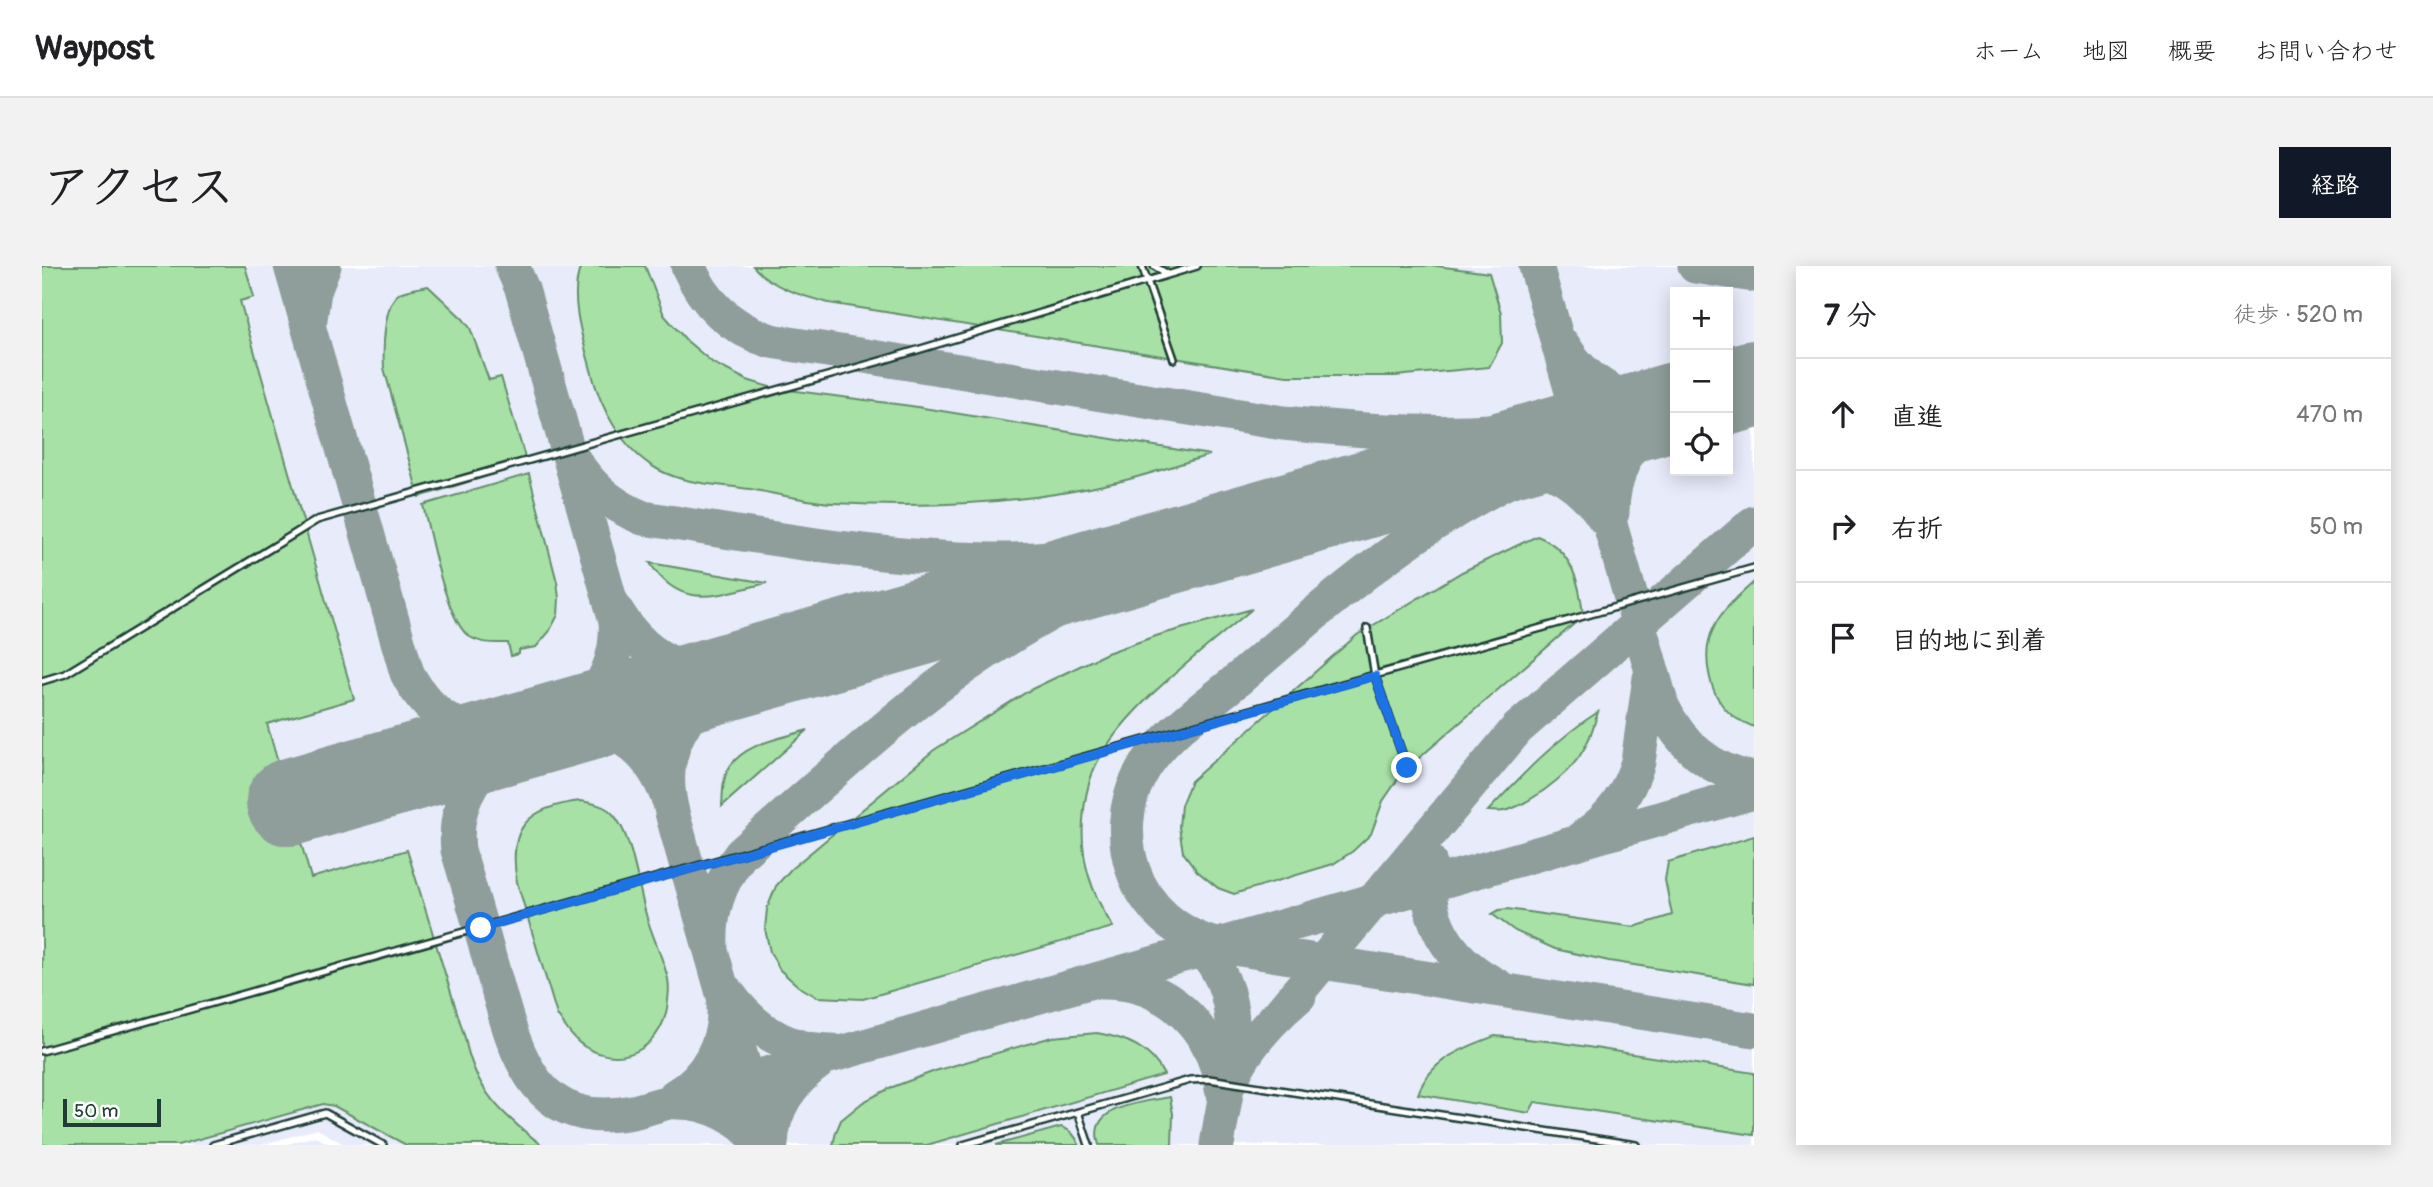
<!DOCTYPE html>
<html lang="ja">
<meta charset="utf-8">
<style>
body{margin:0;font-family:Pangolin,"Klee One",sans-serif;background:#f2f2f2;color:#202124}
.controls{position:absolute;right:21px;top:21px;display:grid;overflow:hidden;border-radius:0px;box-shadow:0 4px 18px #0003}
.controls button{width:63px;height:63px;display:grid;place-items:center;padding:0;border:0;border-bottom:2px solid #e0e0e0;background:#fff;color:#202124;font:35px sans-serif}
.scale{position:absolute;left:21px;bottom:18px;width:98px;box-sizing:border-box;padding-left:7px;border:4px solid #1f3d34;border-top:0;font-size:19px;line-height:24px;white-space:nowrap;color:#1f3d34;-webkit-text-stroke:5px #fff;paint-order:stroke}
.stop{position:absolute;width:21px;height:21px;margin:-16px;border:5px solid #1a73e8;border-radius:50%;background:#fff}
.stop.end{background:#1a73e8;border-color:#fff;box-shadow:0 2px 7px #0008}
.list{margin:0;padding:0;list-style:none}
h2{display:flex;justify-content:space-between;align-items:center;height:91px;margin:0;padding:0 28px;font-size:30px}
h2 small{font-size:23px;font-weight:400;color:#757577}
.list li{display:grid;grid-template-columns:46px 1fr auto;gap:21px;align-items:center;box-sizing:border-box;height:112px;padding:0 28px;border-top:2px solid #e0e0e0}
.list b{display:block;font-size:26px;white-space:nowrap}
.list em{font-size:23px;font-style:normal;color:#757577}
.icon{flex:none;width:38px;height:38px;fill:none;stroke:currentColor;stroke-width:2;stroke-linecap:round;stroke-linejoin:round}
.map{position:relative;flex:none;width:1712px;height:879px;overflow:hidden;border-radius:0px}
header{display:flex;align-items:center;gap:42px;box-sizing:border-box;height:98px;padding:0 35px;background:#fff;border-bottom:2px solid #e0e0e0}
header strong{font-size:33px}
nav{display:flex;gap:38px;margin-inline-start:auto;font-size:24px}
.intro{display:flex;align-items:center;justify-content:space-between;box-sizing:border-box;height:168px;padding:0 42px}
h1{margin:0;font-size:49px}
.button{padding:18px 32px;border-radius:0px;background:#111827;color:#fff;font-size:24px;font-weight:700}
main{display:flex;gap:42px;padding:0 42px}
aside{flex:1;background:#fff;border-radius:0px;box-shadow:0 4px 18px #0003}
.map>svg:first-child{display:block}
.built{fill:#e8ebfa;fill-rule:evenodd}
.green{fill:#a8e1a6;stroke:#648f6d;stroke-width:2}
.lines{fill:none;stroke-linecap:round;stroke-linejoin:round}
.taxiway{stroke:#8f9e9a;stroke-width:35}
.runway{stroke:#8f9e9a;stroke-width:88}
.lane-casing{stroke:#1f3d34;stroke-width:10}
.lane{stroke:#fff;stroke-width:5}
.route{stroke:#1a73e8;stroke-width:9}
</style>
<header>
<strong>Waypost</strong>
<nav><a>ホーム</a><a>地図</a><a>概要</a><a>お問い合わせ</a></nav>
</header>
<div class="intro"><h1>アクセス</h1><a class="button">経路</a></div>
<main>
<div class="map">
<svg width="1712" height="879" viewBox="0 0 1712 879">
<rect width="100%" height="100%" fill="#fff"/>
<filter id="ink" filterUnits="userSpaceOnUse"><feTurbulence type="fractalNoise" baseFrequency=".0143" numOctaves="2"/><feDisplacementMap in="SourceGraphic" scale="14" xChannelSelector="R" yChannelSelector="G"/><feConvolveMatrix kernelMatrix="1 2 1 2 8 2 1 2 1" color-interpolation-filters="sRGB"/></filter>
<g filter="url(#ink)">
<!-- built -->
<path class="built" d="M0,0H1712V879H304L275,863L219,879H0ZM1633,26H1686V205H1633Z
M273,870L289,879H242Z"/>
<!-- green -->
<path class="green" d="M0,0H203L212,31L198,35L312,433L225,458L269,612L365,584L423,772C433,824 459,848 500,879H364L292,840L281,838L136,879H0Z
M539,0H603L622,49L645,75L671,97L705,114L731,122L869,140L1168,189C1136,198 1104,210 1071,217C981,238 884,242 791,237C764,235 735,228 708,223C676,218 644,219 615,203C580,183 558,142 549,104C541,73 526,31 539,0Z
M711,0H1395L1447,7L1459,47L1460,77L1447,101L1353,110H1245L787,37C760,30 730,22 711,0Z
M386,20L421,53L428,62L447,114L459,111L485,198L377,231L342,102C341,85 341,36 358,27C366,23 377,22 386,20Z
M487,208L515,316L517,332L516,349L507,366L494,381L477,384V388L469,390L466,377C452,377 440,378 428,371C404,356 388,267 381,239Z
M1495,270C1530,283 1538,317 1541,350L1361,506L1341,535L1329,568L1311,585L1291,598L1192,628L1176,622L1155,605L1141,586L1137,561L1139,539L1149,515L1315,369L1420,306Z
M608,297L725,317C677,328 640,347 608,297Z
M1712,316V461C1706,458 1698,455 1692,451C1667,432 1658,389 1672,361C1680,343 1698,329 1712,316Z
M1210,343C1160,386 1078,444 1052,503C1045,520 1042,537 1041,555C1038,595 1050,628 1071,661L821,733L775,731L756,720L738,704L728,686L723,663L725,643L734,620L749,603L892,484L988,424L1065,387L1117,369Z
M1556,446C1551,462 1547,477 1537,491C1524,510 1485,540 1462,545C1457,546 1451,545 1446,545C1479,510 1515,472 1556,446Z
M766,464L680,540C681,528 680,512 687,502C702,477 740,472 766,464Z
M539,535C550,537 561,539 569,546C591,567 596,623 605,652C611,672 621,692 626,713C627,719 627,727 626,734C623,778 584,805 543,781C531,774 523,760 515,749L475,616C465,561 486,541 539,535Z
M1712,570V718L1567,695L1513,683L1473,665L1450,648L1457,644L1465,643L1592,661L1630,649L1623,614L1626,596Z
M1055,767C1084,772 1108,781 1122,809L885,879H791L794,866L799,854L821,836L848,822L893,805L1010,771Z
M1453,770L1514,776L1712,807V869L1493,836L1487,847L1376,828C1389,793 1421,782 1453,770Z
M1128,831L1131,848L1130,879H1057C1044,839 1100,837 1128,831Z
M1019,861C1029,864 1034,870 1037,879H954Z"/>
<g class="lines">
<!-- taxiway -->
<path class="taxiway" d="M249,0L365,407C389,454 426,472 478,471
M470,0L480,23L574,355C577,403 554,437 513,459
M646,0C662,37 690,63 729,75L1241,157C1303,163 1365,168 1427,166C1497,164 1565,151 1633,138
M1494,0L1620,440C1638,478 1669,506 1712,513
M1653,0L1712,9
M268,53L272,25L282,0
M1521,79C1541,113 1575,135 1615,137
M1605,148C1528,184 1451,218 1380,266C1314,310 1255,363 1194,415C1161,443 1117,471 1097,511C1082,539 1081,574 1091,604C1104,642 1135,668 1173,679L1712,764
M525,183C543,216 566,238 601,252C717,270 832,292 949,294C1029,295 1109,281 1187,268
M1440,195C1491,189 1535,209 1563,253
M1570,247C1570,206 1588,174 1620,149
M571,339C601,393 641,411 701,406
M703,406C654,427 618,475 627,531C629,547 635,563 639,579L724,879
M513,459C568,454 607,480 626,532
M478,471C438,500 410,532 416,584C428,623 439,663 450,702C472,780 488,869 595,845L1712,526
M1542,570C1570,551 1586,528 1596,496L1608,412
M1387,595C1381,652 1405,694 1456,720
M1145,669C1215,723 1186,805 1175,879
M669,685C667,646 676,618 699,588C754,540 808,490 865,444C944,380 1037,326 1132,289
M1059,716C1124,714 1171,761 1180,823
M685,726C710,762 744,785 790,785
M1239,746L1475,463L1712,257
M1189,814C1203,782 1231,752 1257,730
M633,830C665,812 684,776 682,739
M635,836C668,836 700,852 719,879
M729,879C730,842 749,816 778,795"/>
<!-- runway -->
<path class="runway" d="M1686,125L1712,118
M248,536L1633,140"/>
<!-- lane casing -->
<g class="lane-casing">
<path id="lane" d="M1100,0L1132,93
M1112,0L1126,8
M1325,362L1333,410L1365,502
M0,415L23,408L275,254L842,94L1155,0
M0,785L1712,302
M1036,846L1047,879
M171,879L283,847L341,879
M921,879L1148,814L1167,813L1594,879"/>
</g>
<!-- lane -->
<use href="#lane" class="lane"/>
</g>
</g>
<g class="lines" filter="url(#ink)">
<!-- route -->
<path class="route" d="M439,662L1333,410L1365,502"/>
</g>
</svg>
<div class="controls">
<button>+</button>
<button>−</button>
<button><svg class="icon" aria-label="locate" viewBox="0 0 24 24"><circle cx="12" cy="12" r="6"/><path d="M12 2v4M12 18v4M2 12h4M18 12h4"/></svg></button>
</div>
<div class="scale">50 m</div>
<div class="stop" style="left:439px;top:662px"></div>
<div class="stop end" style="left:1365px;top:502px"></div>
</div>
<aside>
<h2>7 分<small>徒歩 · 520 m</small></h2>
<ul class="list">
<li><svg class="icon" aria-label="ahead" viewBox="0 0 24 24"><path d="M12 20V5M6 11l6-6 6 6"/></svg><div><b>直進</b></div><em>470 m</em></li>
<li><svg class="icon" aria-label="right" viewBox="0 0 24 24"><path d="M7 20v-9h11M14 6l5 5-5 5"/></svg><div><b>右折</b></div><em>50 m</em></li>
<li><svg class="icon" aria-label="arrive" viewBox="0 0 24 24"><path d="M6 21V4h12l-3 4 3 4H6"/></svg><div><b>目的地に到着</b></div></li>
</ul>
</aside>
</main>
